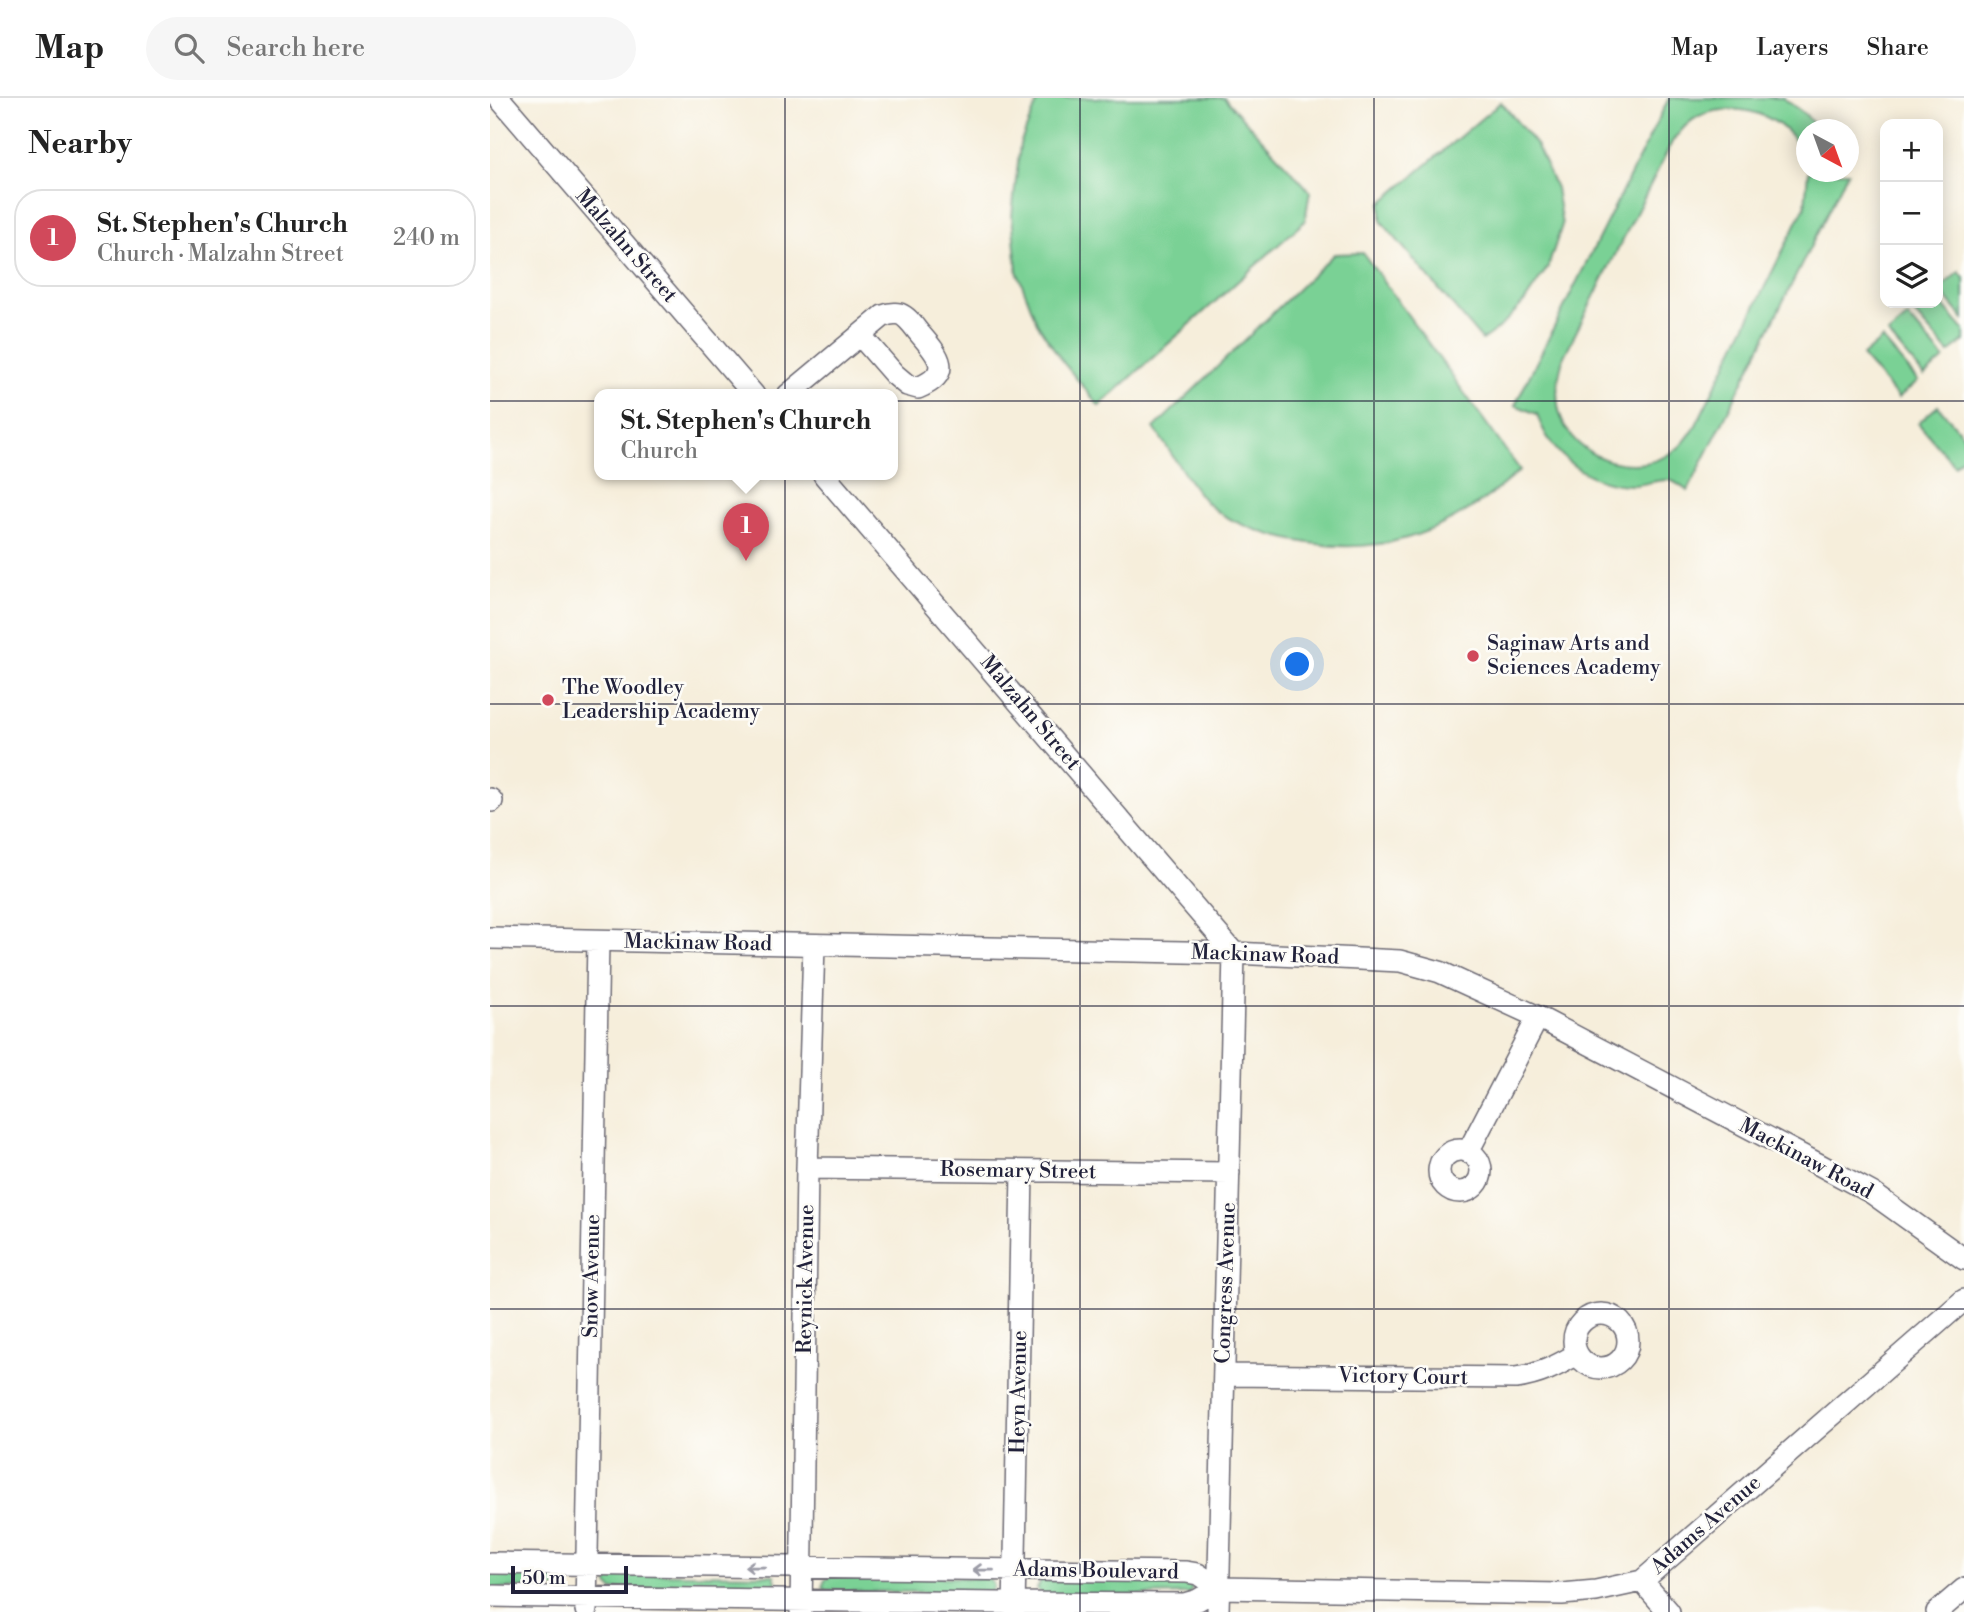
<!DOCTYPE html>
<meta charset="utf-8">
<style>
body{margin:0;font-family:"Libre Bodoni",serif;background:#f6f6f6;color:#222}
.controls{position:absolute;right:21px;top:21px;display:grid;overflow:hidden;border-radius:14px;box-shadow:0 4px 18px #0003}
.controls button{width:63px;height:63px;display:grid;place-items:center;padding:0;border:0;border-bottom:2px solid #e0e0e0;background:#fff;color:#222;font:35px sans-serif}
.compass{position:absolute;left:1306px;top:21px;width:63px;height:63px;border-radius:50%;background:#fff;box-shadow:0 4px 18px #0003;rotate:139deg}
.scale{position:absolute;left:21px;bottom:18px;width:117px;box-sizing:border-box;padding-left:7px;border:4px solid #22223b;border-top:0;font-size:19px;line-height:24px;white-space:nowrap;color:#22223b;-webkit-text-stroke:5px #fdfcf7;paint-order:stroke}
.you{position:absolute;left:808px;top:567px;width:24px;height:24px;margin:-18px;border:5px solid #fff;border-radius:50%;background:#1a73e8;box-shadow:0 0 0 10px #1a73e833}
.badge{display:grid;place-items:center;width:46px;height:46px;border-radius:50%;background:#d1495b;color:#fff;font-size:23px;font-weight:700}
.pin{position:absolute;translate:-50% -58px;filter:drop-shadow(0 2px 4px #0008)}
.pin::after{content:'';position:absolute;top:37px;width:24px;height:21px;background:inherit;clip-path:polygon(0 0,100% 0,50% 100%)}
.popup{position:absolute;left:104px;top:291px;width:304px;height:91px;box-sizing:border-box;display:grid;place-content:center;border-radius:14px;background:#fff;filter:drop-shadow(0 2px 5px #0005);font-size:23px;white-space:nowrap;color:#767676}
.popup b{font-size:26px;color:#222}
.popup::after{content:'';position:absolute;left:50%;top:100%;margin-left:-14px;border:14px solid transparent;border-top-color:#fff}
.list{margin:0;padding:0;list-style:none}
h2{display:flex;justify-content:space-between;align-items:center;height:91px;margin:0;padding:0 28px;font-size:30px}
h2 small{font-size:23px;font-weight:400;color:#767676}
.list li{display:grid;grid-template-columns:46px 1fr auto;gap:21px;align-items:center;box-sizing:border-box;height:98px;margin:0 14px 14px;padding:0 14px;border:2px solid #e0e0e0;border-radius:28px}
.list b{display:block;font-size:26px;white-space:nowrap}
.list p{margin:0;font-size:23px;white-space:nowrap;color:#767676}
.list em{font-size:23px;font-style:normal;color:#767676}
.icon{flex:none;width:38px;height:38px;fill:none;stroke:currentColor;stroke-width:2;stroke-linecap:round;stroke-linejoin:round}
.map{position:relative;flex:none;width:1474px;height:1514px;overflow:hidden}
header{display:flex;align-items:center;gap:42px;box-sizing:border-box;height:98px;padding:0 35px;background:#fff;border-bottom:2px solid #e0e0e0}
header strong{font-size:33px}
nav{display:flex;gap:38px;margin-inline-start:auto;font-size:24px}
.search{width:490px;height:63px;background:#f6f6f6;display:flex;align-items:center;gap:18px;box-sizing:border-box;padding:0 24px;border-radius:38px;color:#767676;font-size:26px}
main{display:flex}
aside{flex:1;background:#fff}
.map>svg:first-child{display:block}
.green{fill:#7ad195;stroke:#4e7a68;stroke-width:2}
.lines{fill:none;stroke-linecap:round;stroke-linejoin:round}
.minor-casing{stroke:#6c6973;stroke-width:24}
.minor{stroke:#fff;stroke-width:21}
.oneway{stroke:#9c9ca7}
.grid{fill:none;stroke:#22223b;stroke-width:2;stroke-opacity:0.55}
.poi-dot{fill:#d1495b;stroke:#fdfcf7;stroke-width:2.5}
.labels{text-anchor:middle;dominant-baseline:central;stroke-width:5;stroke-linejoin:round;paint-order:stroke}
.street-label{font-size:21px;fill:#22223b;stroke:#fdfcf7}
.poi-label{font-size:21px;fill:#22223b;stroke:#fdfcf7;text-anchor:start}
</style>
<header>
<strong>Map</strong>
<div class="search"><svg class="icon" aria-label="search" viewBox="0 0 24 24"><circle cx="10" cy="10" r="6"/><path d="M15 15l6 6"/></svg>Search here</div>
<nav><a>Map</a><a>Layers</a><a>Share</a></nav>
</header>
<main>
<aside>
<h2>Nearby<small></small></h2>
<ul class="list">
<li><span class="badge">1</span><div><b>St. Stephen's Church</b><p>Church · Malzahn Street</p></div><em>240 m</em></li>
</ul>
</aside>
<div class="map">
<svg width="1474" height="1514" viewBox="0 0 1474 1514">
<rect width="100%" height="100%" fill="#fdfcf7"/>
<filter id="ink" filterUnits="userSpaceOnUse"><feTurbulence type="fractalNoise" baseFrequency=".0143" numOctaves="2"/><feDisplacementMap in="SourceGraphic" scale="14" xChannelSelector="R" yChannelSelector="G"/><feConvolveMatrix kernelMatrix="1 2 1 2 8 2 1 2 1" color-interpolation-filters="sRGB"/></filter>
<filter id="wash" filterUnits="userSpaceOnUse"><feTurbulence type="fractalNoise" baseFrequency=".00686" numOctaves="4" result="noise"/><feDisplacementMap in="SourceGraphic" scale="28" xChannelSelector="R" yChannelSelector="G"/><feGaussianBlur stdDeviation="1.57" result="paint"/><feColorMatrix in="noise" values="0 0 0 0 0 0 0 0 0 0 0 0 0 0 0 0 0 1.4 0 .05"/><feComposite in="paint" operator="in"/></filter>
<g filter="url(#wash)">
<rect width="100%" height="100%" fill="#f6eedb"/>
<!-- green -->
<path class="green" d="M549,0H734L820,93L815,123L609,308L572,263L547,225L527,173L522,117L530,46Z
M1179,0H1293L1316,17L1327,31L1316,32V67C1305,21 1253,0 1209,18C1197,24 1190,34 1182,44L1073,260C1068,280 1064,299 1071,319C1087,365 1151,381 1188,350C1194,345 1198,338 1203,333L1315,108L1318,74H1358L1198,393C1193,390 1185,383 1179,382C1169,381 1156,386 1146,387C1099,388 1061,359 1047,316L1025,307Z
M1011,4L1047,48L1066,90L1072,127L1058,169L1035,203L1011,228L992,242L891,123V105Z
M873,155L1030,372C956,440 881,465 782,437C761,431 732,420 716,404C699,386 679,351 664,330L844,156Z
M1469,174L1474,180V221L1449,191Z
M1448,202L1474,232V243L1459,255L1423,214L1433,205H1448Z
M1418,219L1454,261L1434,278L1398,236Z
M1392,241L1428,283L1408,300L1372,258Z
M1448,308L1474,338V358L1464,367L1428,325Z
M0,1472L74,1476L76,1482L74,1489L0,1491Z
M124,1475L284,1477L288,1490L281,1493L123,1492L118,1487V1480Z
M342,1477L497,1480L503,1484L504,1489L500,1495L336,1493L332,1489L335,1482Z
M551,1482L699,1483L702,1489L700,1496L554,1499L547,1491Z"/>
</g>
<g filter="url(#ink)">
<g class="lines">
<!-- minor casing -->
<g class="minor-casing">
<path id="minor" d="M9,0L264,297
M298,297L393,218C398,216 404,215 410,216C418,219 424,229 430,236C449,258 464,275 428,290L417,287L404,276L370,237
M334,377L744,855
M0,701L2,703
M0,840L744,855L910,863L950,874L1048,919L1330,1067L1382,1095L1474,1161
M949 1073a21 21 0 1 1 42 0a21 21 0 1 1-42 0Z
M978,1054L1048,919
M317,1070L739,1075
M1084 1243a27 27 0 1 1 54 0a27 27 0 1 1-54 0Z
M734,1277L1026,1280C1049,1277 1067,1268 1087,1256
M0,1465L696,1474L708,1476L728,1490
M1152,1483L1179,1514
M728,1490L1072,1496L1106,1493L1152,1483L1474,1202
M0,1498L509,1505L694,1506L708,1502L728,1490
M96,1512L108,843
M311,1514L317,1070L324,847
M524,1514L532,1073
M728,1514L744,855
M1447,1514L1474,1491"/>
</g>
<!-- minor -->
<use href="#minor" class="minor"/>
</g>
<!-- one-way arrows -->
<defs><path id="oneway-shaft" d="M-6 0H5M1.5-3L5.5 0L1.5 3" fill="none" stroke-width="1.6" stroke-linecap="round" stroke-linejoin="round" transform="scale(1.75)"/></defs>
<g class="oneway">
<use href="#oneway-shaft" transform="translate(265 1469) rotate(-179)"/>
<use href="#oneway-shaft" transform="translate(493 1472) rotate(-179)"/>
</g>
</g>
<!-- grid -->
<path class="grid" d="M295,0V1514M590,0V1514M884,0V1514M1179,0V1514M0,303H1474M0,606H1474M0,908H1474M0,1211H1474"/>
<!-- markers -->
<g class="poi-dot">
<circle cx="983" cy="558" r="7"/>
<circle cx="58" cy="602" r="7"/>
</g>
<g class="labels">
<!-- street labels -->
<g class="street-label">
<text transform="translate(136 148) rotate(49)">Malzahn Street</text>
<text transform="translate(540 615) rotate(50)">Malzahn Street</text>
<text transform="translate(208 845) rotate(1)">Mackinaw Road</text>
<text transform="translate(775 857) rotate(2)">Mackinaw Road</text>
<text transform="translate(1316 1061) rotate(28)">Mackinaw Road</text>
<text transform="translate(528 1073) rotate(1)">Rosemary Street</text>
<text transform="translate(102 1178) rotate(-89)">Snow Avenue</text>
<text transform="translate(316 1181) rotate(-89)">Reynick Avenue</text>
<text transform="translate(736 1185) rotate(-88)">Congress Avenue</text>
<text transform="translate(913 1279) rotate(1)">Victory Court</text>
<text transform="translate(529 1294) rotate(-89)">Heyn Avenue</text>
<text transform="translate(1216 1427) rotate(-41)">Adams Avenue</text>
<text transform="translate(606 1473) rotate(1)">Adams Boulevard</text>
</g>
<!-- poi labels -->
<g class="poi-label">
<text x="997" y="546">Saginaw Arts and<tspan x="997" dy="24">Sciences Academy</tspan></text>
<text x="72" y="590">The Woodley<tspan x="72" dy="24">Leadership Academy</tspan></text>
</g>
</g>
</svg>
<div class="controls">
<button>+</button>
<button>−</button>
<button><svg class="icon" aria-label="layers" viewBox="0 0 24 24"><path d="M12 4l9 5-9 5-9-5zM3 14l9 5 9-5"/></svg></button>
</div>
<svg class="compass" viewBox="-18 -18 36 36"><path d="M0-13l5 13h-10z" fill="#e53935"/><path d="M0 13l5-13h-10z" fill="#767676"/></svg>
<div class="scale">50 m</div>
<div class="you"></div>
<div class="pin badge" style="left:256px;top:463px">1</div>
<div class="popup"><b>St. Stephen's Church</b>Church</div>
</div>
</main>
